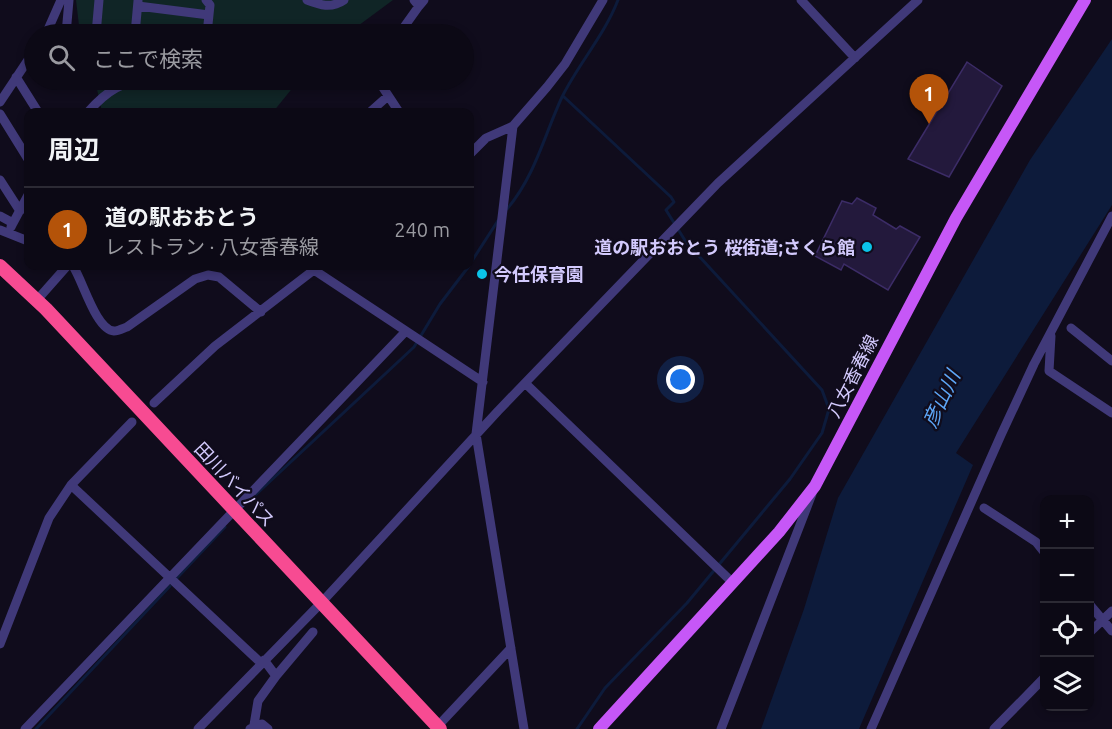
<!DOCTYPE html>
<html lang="ja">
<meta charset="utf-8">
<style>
body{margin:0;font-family:Ubuntu,"Noto Sans JP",sans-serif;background:#15121e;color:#f1f3f6}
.controls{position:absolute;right:18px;bottom:18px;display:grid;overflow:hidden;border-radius:12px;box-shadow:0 3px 9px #0003}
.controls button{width:54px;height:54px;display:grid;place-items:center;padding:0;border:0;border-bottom:2px solid #2c2a34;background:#0c0915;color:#f1f3f6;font:30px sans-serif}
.you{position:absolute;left:681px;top:380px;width:21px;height:21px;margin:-15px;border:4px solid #fff;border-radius:50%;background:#1a73e8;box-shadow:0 0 0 9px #1a73e833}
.badge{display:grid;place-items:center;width:39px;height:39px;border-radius:50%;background:#b45309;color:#fff;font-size:20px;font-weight:700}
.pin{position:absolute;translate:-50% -50px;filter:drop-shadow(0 2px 3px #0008)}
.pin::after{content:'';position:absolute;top:32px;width:21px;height:18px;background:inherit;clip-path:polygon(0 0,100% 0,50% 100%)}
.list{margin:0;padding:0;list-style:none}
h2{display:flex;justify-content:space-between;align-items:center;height:78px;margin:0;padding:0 24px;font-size:26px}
h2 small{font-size:20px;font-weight:400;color:#9a9aa0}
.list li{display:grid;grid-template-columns:39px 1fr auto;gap:18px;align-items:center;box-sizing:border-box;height:84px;padding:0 24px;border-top:2px solid #2c2a34}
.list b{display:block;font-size:22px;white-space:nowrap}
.list p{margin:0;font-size:20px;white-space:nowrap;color:#9a9aa0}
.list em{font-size:20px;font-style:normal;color:#9a9aa0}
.icon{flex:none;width:33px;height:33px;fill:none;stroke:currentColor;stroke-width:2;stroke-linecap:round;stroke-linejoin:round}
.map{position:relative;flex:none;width:1112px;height:729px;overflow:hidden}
.search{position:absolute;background:#0c0915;box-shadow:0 3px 9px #0003;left:24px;top:24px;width:450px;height:66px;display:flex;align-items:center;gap:15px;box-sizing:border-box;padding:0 21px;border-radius:33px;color:#9a9aa0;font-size:22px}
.panel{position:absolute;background:#0c0915;box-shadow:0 3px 9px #0003;left:24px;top:108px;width:450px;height:162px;border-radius:12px}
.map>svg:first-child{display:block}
.green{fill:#102526}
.water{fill:#0d1b3b}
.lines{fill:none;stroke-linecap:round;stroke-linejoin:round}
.stream{stroke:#0d1b3b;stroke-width:3}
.building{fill:#23193c;stroke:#3c2c67;stroke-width:1.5}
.minor{stroke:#403979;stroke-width:9}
.major{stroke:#c657f7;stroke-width:12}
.highway{stroke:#f74b92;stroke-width:14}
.poi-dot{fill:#0bc3e8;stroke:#100c1c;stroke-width:2}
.labels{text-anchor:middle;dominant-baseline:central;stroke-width:4.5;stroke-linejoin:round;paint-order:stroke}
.poi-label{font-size:18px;font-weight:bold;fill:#d3cafd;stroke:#100c1c;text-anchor:end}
.street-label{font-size:18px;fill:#d3cafd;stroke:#100c1c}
.water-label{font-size:20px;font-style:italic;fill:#5da6f7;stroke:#100c1c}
</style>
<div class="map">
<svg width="1112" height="729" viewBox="0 0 1112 729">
<rect width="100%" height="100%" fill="#100c1c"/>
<!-- green -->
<path class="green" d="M76,0H393L347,34H80Z
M95,80H299L273,112H102Z"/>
<!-- water -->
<path class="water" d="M1112,39V205L956,453L973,465L859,729H761L804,609L838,498L1030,160Z"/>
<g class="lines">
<!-- stream -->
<path class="stream" d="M563,96L671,197L674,202L666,210L686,242L822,390L829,409L822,433L790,479L687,603L605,688L577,729
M507,209C535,176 544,136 562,97C579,63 604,36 618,0
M470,264L499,219
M250,500L414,347L440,304L469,266
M177,578L225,527
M36,729L170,586"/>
</g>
<!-- building -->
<path class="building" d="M967,62L1002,86L949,177L908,159Z
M857,198L876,208L873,215L896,229L900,226L920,237L888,290L844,264L841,270L815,256L842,201L852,204Z"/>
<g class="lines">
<!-- minor -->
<path class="minor" d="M206,0L210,5L207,34
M307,0C320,5 331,9 344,0
M414,0L419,6L424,0
M801,0L855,58
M138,6L209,15
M46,34L61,0
M66,34L69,0
M96,34L99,0
M135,34L138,1
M399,34L419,6
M16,77L38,112
M77,80L118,86
M378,80L399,112
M0,102L34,51
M88,112C96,103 105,94 116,88C141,74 174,91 200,80
M370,112L388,96
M0,114L28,159
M513,126L476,434L524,729
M470,154L486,138L513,126L547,87L565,64L603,0
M0,180L20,211
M0,216L13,223L11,227
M13,223L28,195
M0,230L28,241
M73,266C83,281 96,330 114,331C118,331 124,328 127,327L195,279L208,275L219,277L261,312
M314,270L483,382
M37,300L67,266
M1071,328L1112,361
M1051,336L1049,371L1112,413
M525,383L733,583
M154,403L215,346L319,266
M71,485L261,663
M984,508L1036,542L1044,552
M1090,605L1112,631
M1090,632L1112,611
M0,644L49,518L71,485L132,422
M276,676L313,632
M254,725L258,701L276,676L264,660
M25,729L406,331
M198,729L321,603L498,411L718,183L918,0
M250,729L262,724L268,729
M435,729L511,648
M721,729L812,494
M871,729L1001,435L1034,364L1112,216
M994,729L1044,678"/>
<!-- major -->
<path class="major" d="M599,729L779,532L815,486L956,218L1085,0"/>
<!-- highway -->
<path class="highway" d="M0,266L46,309L440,729"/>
</g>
<!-- markers -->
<g class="poi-dot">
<circle cx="867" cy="247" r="6"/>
<circle cx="482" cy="274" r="6"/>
</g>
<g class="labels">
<!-- poi labels -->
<g class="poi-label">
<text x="855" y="247">道の駅おおとう 桜街道;さくら館</text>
<text x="494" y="274" text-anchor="start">今任保育園</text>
</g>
<!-- street labels -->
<g class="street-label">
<text transform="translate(852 376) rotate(-63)">八女香春線</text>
<text transform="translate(235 484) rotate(47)">田川バイパス</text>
</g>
<!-- water labels -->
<g class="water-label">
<text transform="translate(941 399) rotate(-65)">彦山川</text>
</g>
</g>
</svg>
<div class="controls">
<button>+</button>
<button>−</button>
<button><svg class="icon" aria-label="locate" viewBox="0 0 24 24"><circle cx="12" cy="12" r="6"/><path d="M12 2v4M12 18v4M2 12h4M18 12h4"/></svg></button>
<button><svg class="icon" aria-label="layers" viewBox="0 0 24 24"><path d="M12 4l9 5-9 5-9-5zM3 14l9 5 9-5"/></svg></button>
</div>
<div class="you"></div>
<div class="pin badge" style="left:929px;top:124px">1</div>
<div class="search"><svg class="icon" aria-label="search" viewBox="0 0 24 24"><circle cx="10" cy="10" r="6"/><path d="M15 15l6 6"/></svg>ここで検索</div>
<section class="panel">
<h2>周辺<small></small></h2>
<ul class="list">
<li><span class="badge">1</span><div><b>道の駅おおとう</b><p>レストラン · 八女香春線</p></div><em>240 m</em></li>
</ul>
</section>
</div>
